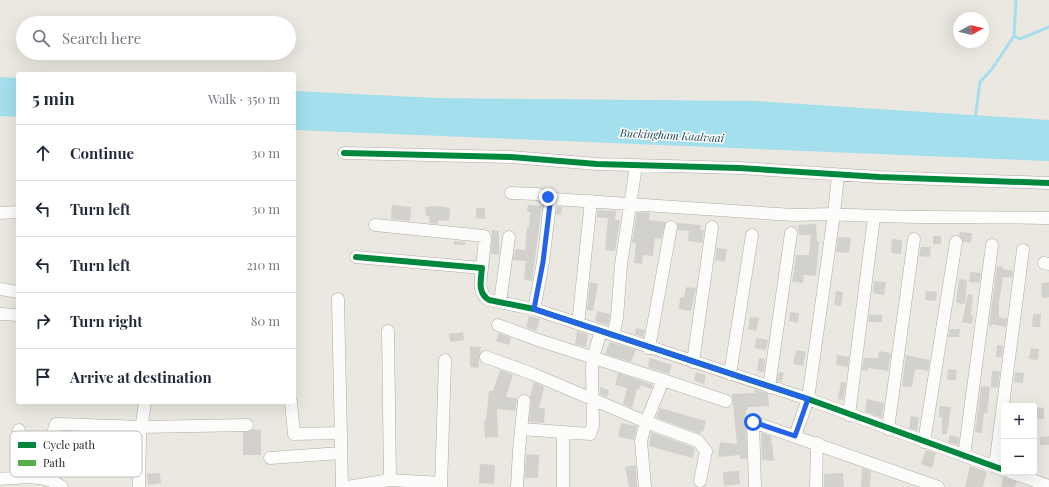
<!DOCTYPE html>
<meta charset="utf-8">
<style>
body{margin:0;font-family:"Playfair Display",serif;background:#f6f6f7;color:#1f2937}
.controls{position:absolute;right:12px;bottom:12px;display:grid;overflow:hidden;border-radius:4px;box-shadow:0 4px 16px #0002}
.controls button{width:36px;height:36px;display:grid;place-items:center;padding:0;border:0;border-bottom:1px solid #e0e1e3;background:#fff;color:#1f2937;font:20px sans-serif}
.compass{position:absolute;left:953px;top:12px;width:36px;height:36px;border-radius:50%;background:#fff;box-shadow:0 4px 16px #0002;rotate:82deg}
.stop{position:absolute;width:12px;height:12px;margin:-9px;border:3px solid #2563eb;border-radius:50%;background:#fff}
.stop.end{background:#2563eb;border-color:#fff;box-shadow:0 1px 4px #0008}
.list{margin:0;padding:0;list-style:none}
h2{display:flex;justify-content:space-between;align-items:center;height:52px;margin:0;padding:0 16px;font-size:17px}
h2 small{font-size:13px;font-weight:400;color:#747a83}
.list li{display:grid;grid-template-columns:26px 1fr auto;gap:12px;align-items:center;box-sizing:border-box;height:56px;padding:0 16px;border-top:1px solid #e0e1e3}
.list b{display:block;font-size:15px;white-space:nowrap}
.list em{font-size:13px;font-style:normal;color:#747a83}
.icon{flex:none;width:22px;height:22px;fill:none;stroke:currentColor;stroke-width:2;stroke-linecap:round;stroke-linejoin:round}
.map{position:relative;flex:none;width:1049px;height:487px;overflow:hidden}
.search{position:absolute;background:#fff;box-shadow:0 4px 16px #0002;left:16px;top:16px;width:280px;height:44px;display:flex;align-items:center;gap:10px;box-sizing:border-box;padding:0 14px;border-radius:22px;color:#747a83;font-size:15px}
.panel{position:absolute;background:#fff;box-shadow:0 4px 16px #0002;left:16px;top:72px;width:280px;height:332px;border-radius:4px}
.map>svg:first-child{display:block}
.water{fill:#a4dfee}
.lines{fill:none;stroke-linecap:round;stroke-linejoin:round}
.stream{stroke:#a4dfee;stroke-width:3}
.building{fill:#d3d1cb}
.minor-casing{stroke:#adaba5;stroke-width:13}
.minor{stroke:#fcfcfa;stroke-width:12}
.quiet{stroke:#55b145;stroke-width:5;stroke-dasharray:10 5;stroke-linecap:butt}
.cycleway-casing{stroke:#fff;stroke-width:8}
.cycleway{stroke:#00873e;stroke-width:6}
.route{stroke:#2563eb;stroke-width:5}
.labels{text-anchor:middle;dominant-baseline:central;stroke-width:3;stroke-linejoin:round;paint-order:stroke}
.water-label{font-size:11px;font-style:italic;fill:#204752;stroke:#fff}
.key{fill:#fff;stroke:#bdbdbb;stroke-width:1}
.key-label{font-size:11px;fill:#24221d}
</style>
<div class="map">
<svg width="1049" height="487" viewBox="0 0 1049 487">
<rect width="100%" height="100%" fill="#eae8e0"/>
<!-- water -->
<path class="water" d="M0,77L18,78V117L0,116Z
M294,91L436,98L755,101L1049,120V161L294,130Z"/>
<g class="lines">
<!-- stream -->
<path class="stream" d="M1014,36L1020,39L1049,27
M975,119L980,82L992,69L1014,36L1016,0"/>
</g>
<!-- building -->
<path class="building" d="M392,205L411,207L410,221L391,219Z
M528,205L542,206L532,281L524,280L526,261L513,260L515,249L525,250L527,227H529L530,212H527Z
M438,206L450,208L449,221L438,220V224L429,223L430,216H426L425,207Z
M557,207H562L561,215L556,214Z
M476,208H485V219L476,218Z
M598,210L616,211L615,220H620L615,251L605,250L608,218L597,217Z
M637,212L650,213L649,220L666,222L661,239L655,238L653,256L643,255L642,264L634,263L636,244L632,242Z
M677,223L701,225L700,230H704L702,243L688,241L689,231L678,230Z
M816,224L817,241H819L816,276L804,275L803,283L792,282L796,255H809L811,235H799L798,225Z
M492,230L499,231V255L491,254Z
M960,232L972,233L971,243L963,242L959,235Z
M933,236H941V244H933Z
M838,237L851,238L849,253L836,252Z
M892,239L902,240L901,254L891,253Z
M454,241L466,242L465,245H454Z
M921,247H931L930,257L919,256Z
M717,248L727,249L725,262L715,260Z
M997,266L1003,267V269L1013,271L1012,278L1003,277L999,302V317L1007,319L1006,327L992,324V326H989Z
M970,272L981,273L979,283L969,282Z
M959,279L967,280L965,304L956,303Z
M874,281L886,282L884,295L873,293Z
M590,282L598,284L593,311L587,310Z
M1049,282V297L1042,298L1041,283Z
M686,287L696,288L691,311L679,309L680,297L684,298Z
M836,291L843,292L841,306L834,305Z
M926,291L937,292L936,301L925,300Z
M968,294L973,295L971,315L973,316L972,324L962,322Z
M597,311L610,314L608,325L595,321Z
M790,312L799,313L798,323L789,321Z
M869,314L882,315V322H868Z
M1033,314H1041L1040,327H1032Z
M529,316L540,319L536,331L526,327Z
M750,317L759,318L756,331L748,329Z
M636,328L645,330L643,337L635,334Z
M950,329H960L959,337H948Z
M577,331L588,335L586,347L575,344Z
M463,332L464,340L450,342L449,334Z
M499,333L511,338L509,345L496,341Z
M756,338L768,340L766,350L755,348Z
M610,342L636,350L631,362L605,354Z
M997,345L1003,346L1002,357H996Z
M470,346L481,347L478,368L470,367Z
M1031,348L1039,349L1038,360L1029,359Z
M796,350L806,352L803,366L793,364Z
M879,351L891,353L888,371L868,368V371L862,370L864,358H878Z
M837,355L849,357L848,367L836,365Z
M906,355L930,360L928,371L915,369L912,387L902,386Z
M650,358L672,365L669,374L648,367Z
M759,358L765,359L764,372L757,371Z
M948,369L957,370L956,380H947Z
M500,370L513,375L506,397L517,398L515,411L497,409L498,437L485,438L484,421H486L489,391H493Z
M992,371H1000L998,388L991,387Z
M696,372L706,375L704,384L694,381Z
M779,372L784,373L782,382L777,381Z
M1015,372L1024,373L1023,383L1014,382Z
M618,373L653,385L651,389L641,385L639,390L637,389L632,408L623,404L627,388L615,385Z
M534,382L544,387L539,408H545L544,423L529,422L531,402L530,397Z
M841,382L846,383L843,400L838,399Z
M981,386L990,387L987,413H984L982,433L975,432Z
M600,387L609,390L607,397L600,394Z
M754,389L768,394L769,406L748,407V409L746,410L747,459H740V455L718,457L720,442L737,444L732,394L755,393Z
M867,399L884,403L882,418L865,412Z
M940,406L951,407L947,434H942V417H939Z
M1034,407L1044,408V419H1034Z
M660,408L706,421L703,432L701,431L700,434L656,418Z
M911,416L919,417L917,431L909,428Z
M621,423L637,426L634,440L618,437Z
M253,429L261,430V455H243V433Z
M651,432L693,447L695,449L692,458L649,446Z
M761,433L771,436L774,461L762,460Z
M950,435L959,437L958,445L948,442Z
M1049,436V445H1040V437Z
M926,450L936,453L932,468L921,464Z
M526,454L539,455L538,478H525Z
M480,464L495,465L494,484L479,483Z
M636,465L637,487H629L625,467Z
M970,466L987,472L983,487H965Z
M862,468L871,471L870,487H861Z
M739,471L740,484L724,486L723,472Z
M160,473L161,483L148,485L147,474Z
M843,473L844,487H824V474Z
M1003,477L1017,482L1015,487H1001Z"/>
<g class="lines">
<!-- minor casing -->
<g class="minor-casing">
<path id="minor" d="M344,153L511,157L597,164L739,168L879,177L1049,183
M511,193L537,194L554,199
M0,213L18,212
M375,225L484,236L485,239L482,268
M356,257L482,268C481,279 477,293 489,300L534,309L808,399L1004,470
M1044,263L1049,264
M0,289L18,292
M338,299L342,487
M500,302L509,237
M534,309L543,262L550,204L554,199L793,215L834,214L838,175
M0,314L18,315
M578,324L591,201
M498,325L538,340L663,380L646,422L641,441L645,487
M388,331L390,480
M613,335L617,318L621,265L636,166
M649,348L671,227
M486,357L533,374L646,422L698,441L706,451L700,481
M693,362L712,227
M730,374L752,235
M663,380L726,401
M769,387L791,233
M291,402L294,434L341,433
M849,415L874,217
M521,429L590,434L593,425L592,368L593,357L601,331
M888,429L914,239
M795,436L808,399L834,214C905,219 977,216 1049,218
M924,442L956,242
M73,447L140,448
M964,456L992,245
M270,458L341,453
M995,467L1023,250
M1010,472L1049,486
M17,478L19,430
M0,479C20,477 46,474 62,487
M53,480L54,430L56,424H59L141,427L247,425
M139,487L140,437L145,402
M347,487L390,480L441,483
M441,487L445,360
M517,487L519,450L524,401
M563,487V432
M755,487L753,422L938,487
M816,487L817,443"/>
</g>
<!-- minor -->
<use href="#minor" class="minor"/>
<!-- quiet -->
<path class="quiet" d="M73,447L140,448"/>
<!-- cycleway casing -->
<g class="cycleway-casing">
<path id="cycleway" d="M344,153L511,157L597,164L739,168L879,177L1049,183
M356,257L482,268C481,279 477,293 489,300L534,309L808,399L1004,470"/>
</g>
<!-- cycleway -->
<use href="#cycleway" class="cycleway"/>
</g>
<g class="lines">
<!-- route -->
<path class="route" d="M548,197L554,199L550,204L543,262L534,309L808,399L795,436L753,422"/>
</g>
<g class="labels">
<!-- water labels -->
<g class="water-label">
<text transform="translate(672 135) rotate(3)">Buckingham Kaalvaai</text>
</g>
</g>
<!-- legend -->
<rect x="10" y="431" width="132" height="46" rx="6" class="key"/>
<rect x="18" y="442" width="18" height="6" fill="#00873e"/>
<rect x="18" y="460" width="18" height="6" fill="#55b145"/>
<g class="key-label">
<text x="43" y="449">Cycle path</text>
<text x="43" y="467">Path</text>
</g>
</svg>
<div class="controls">
<button>+</button>
<button>−</button>
</div>
<svg class="compass" viewBox="-18 -18 36 36"><path d="M0-13l5 13h-10z" fill="#e53935"/><path d="M0 13l5-13h-10z" fill="#747a83"/></svg>
<div class="stop" style="left:753px;top:422px"></div>
<div class="stop end" style="left:548px;top:197px"></div>
<div class="search"><svg class="icon" aria-label="search" viewBox="0 0 24 24"><circle cx="10" cy="10" r="6"/><path d="M15 15l6 6"/></svg>Search here</div>
<section class="panel">
<h2>5 min<small>Walk · 350 m</small></h2>
<ul class="list">
<li><svg class="icon" aria-label="ahead" viewBox="0 0 24 24"><path d="M12 20V5M6 11l6-6 6 6"/></svg><div><b>Continue</b></div><em>30 m</em></li>
<li><svg class="icon" aria-label="left" viewBox="0 0 24 24"><path d="M17 20v-9H6M10 6l-5 5 5 5"/></svg><div><b>Turn left</b></div><em>30 m</em></li>
<li><svg class="icon" aria-label="left" viewBox="0 0 24 24"><path d="M17 20v-9H6M10 6l-5 5 5 5"/></svg><div><b>Turn left</b></div><em>210 m</em></li>
<li><svg class="icon" aria-label="right" viewBox="0 0 24 24"><path d="M7 20v-9h11M14 6l5 5-5 5"/></svg><div><b>Turn right</b></div><em>80 m</em></li>
<li><svg class="icon" aria-label="arrive" viewBox="0 0 24 24"><path d="M6 21V4h12l-3 4 3 4H6"/></svg><div><b>Arrive at destination</b></div></li>
</ul>
</section>
</div>
